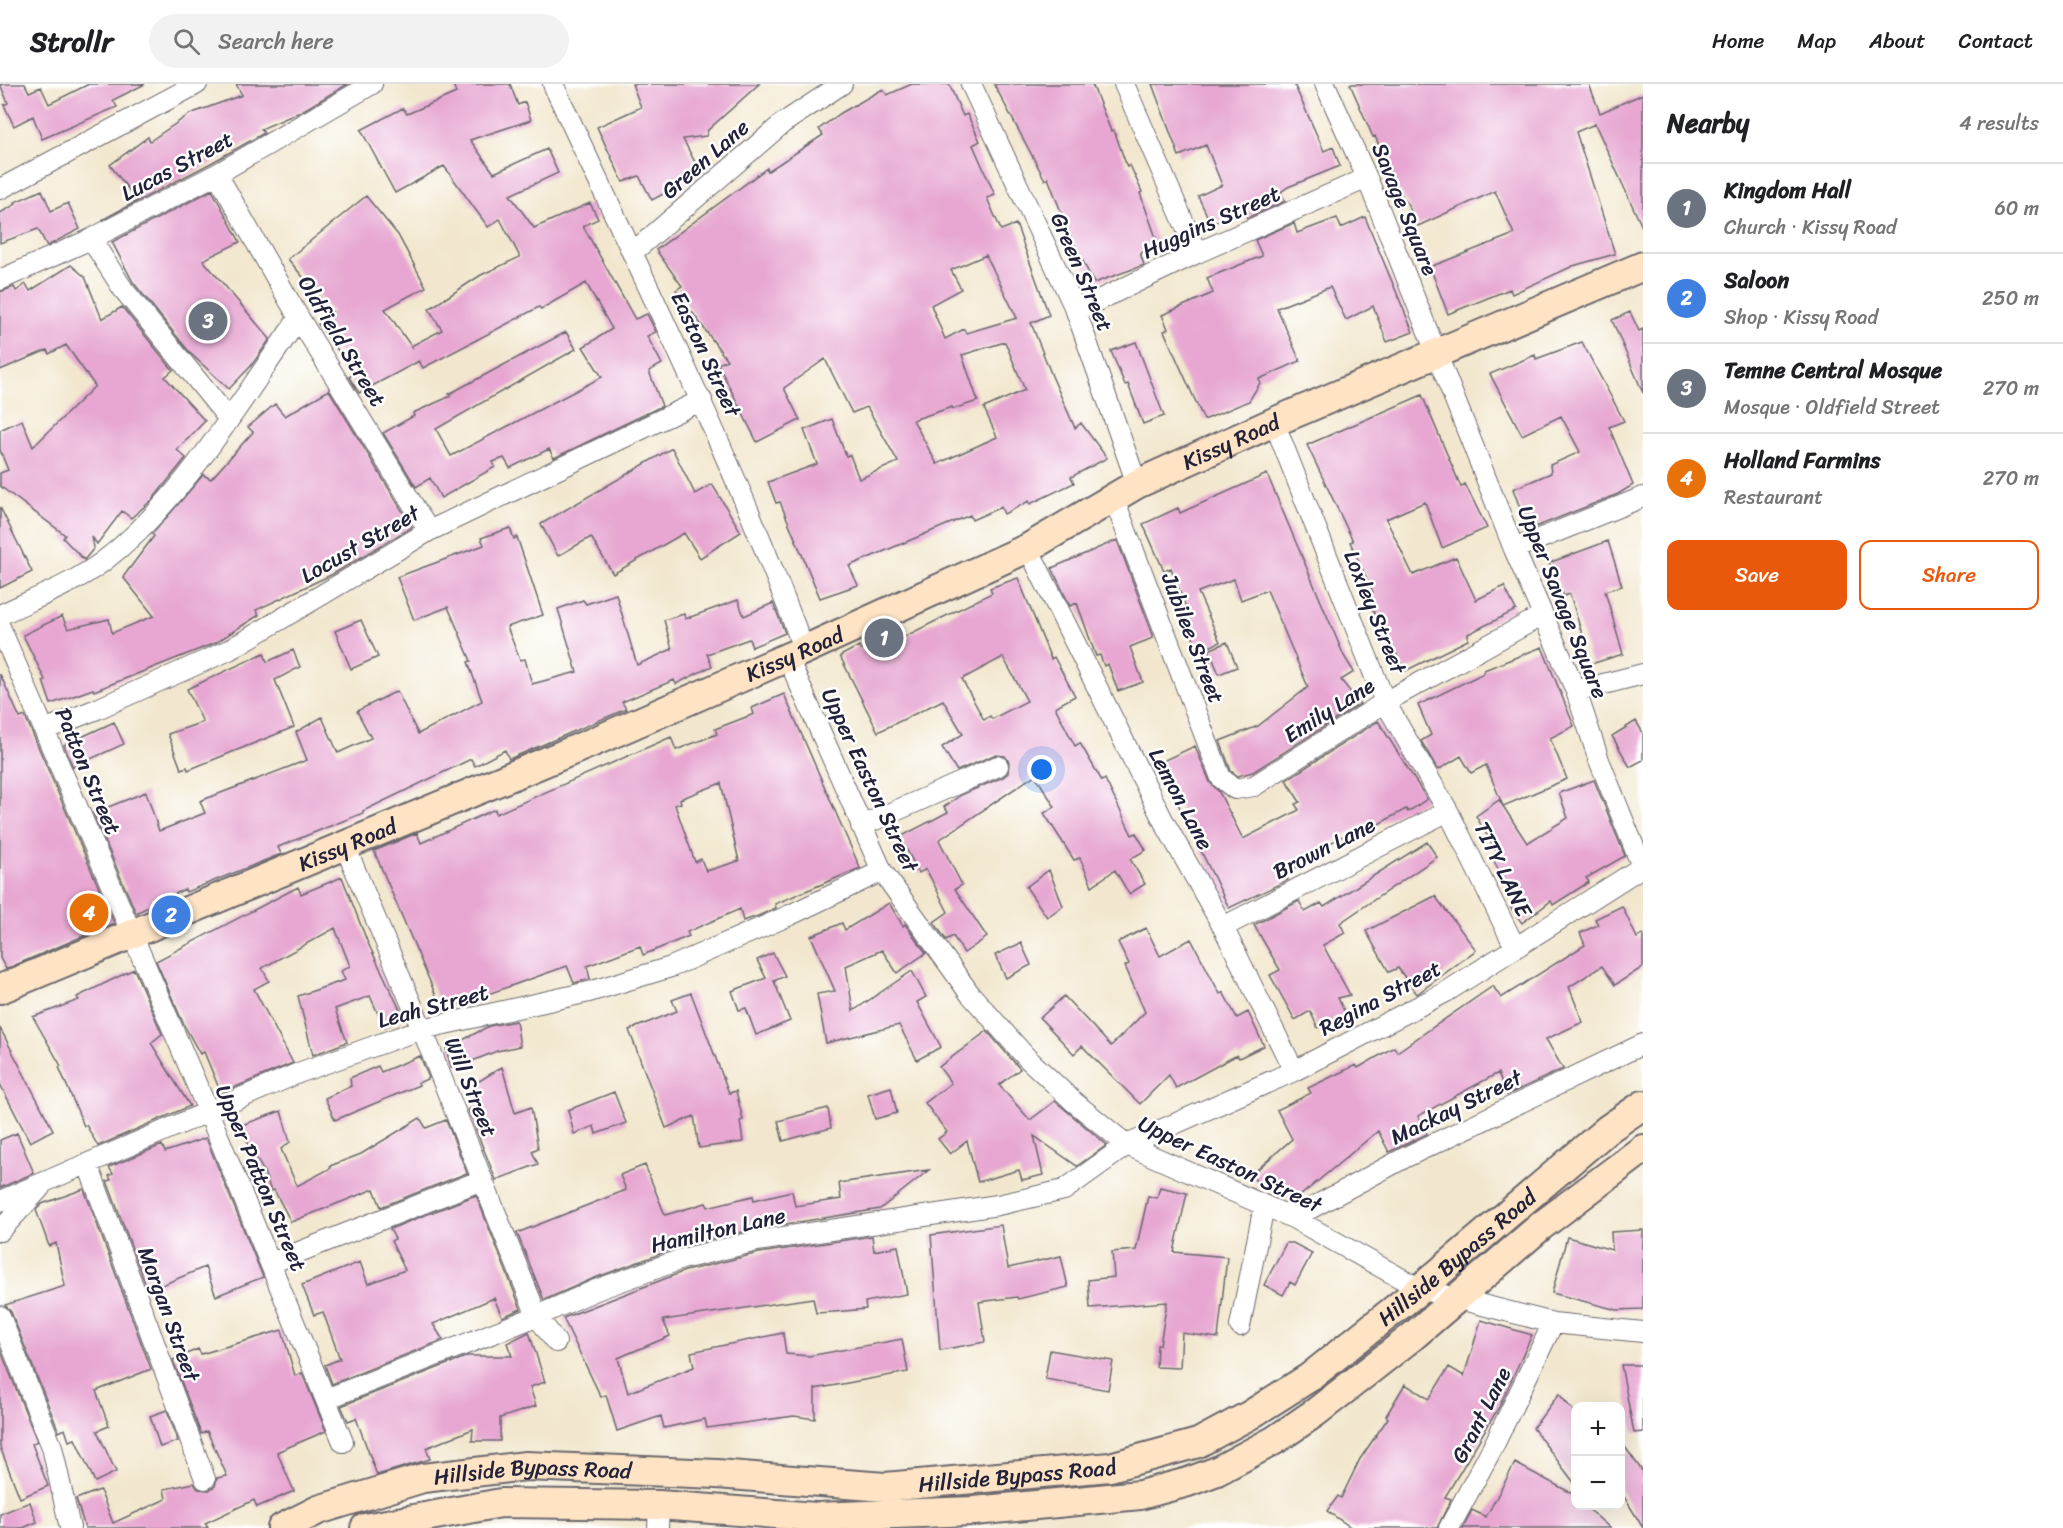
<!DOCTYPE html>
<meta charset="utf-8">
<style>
body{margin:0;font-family:Sriracha,sans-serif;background:#f2f2f2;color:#202124}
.controls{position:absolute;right:18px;bottom:18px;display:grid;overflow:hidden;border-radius:12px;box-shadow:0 6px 24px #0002}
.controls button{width:54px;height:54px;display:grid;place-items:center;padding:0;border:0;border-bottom:2px solid #e0e0e0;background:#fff;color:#202124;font:30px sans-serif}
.you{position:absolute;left:1042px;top:686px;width:21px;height:21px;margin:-15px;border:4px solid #fff;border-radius:50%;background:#1a73e8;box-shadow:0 0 0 9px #1a73e833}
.badge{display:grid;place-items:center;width:39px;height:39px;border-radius:50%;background:#ea580c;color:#fff;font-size:20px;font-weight:700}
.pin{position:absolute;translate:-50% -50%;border:3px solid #fff;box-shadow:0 2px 6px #0006}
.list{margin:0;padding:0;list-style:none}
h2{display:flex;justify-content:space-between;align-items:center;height:78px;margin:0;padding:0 24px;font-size:26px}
h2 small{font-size:20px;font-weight:400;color:#757577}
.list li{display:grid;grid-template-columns:39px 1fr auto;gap:18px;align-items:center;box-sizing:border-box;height:90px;padding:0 24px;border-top:2px solid #e0e0e0}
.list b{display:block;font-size:22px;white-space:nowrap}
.list p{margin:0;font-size:20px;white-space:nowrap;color:#757577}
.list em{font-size:20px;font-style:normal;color:#757577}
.actions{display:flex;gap:12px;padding:18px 24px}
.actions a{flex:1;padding:14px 0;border:2px solid #ea580c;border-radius:12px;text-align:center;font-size:21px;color:#ea580c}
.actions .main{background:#ea580c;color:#fff}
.icon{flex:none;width:33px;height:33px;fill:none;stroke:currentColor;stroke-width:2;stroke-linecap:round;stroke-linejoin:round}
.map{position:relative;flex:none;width:1643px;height:1444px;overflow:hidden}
header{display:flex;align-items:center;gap:36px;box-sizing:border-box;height:84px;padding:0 30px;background:#fff;border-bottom:2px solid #e0e0e0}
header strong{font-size:28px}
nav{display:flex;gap:33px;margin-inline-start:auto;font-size:21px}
.search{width:420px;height:54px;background:#f2f2f2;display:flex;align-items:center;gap:15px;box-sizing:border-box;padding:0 21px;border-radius:33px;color:#757577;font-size:22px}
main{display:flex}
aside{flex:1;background:#fff}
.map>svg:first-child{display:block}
.building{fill:#e7a7d2;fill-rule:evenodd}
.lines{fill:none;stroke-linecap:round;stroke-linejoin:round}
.street-casing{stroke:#6b676e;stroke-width:22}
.secondary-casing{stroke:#6b676e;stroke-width:32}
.street{stroke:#fff;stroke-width:20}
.secondary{stroke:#fee4c5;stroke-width:28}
.labels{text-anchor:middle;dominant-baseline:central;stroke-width:5;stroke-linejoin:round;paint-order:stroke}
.street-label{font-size:22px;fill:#22223b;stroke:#fff}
</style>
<header>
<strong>Strollr</strong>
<div class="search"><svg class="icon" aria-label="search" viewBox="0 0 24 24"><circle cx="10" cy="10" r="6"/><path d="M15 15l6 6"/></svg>Search here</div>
<nav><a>Home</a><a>Map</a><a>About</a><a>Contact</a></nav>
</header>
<main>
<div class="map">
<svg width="1643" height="1444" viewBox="0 0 1643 1444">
<rect width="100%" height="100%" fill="#fff"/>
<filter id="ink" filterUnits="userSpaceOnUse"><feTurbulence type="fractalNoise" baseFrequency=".0167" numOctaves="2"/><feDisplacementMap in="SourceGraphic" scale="12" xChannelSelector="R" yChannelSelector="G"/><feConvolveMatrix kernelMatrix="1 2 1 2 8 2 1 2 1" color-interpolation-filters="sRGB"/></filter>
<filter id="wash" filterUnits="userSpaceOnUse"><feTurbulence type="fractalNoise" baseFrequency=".008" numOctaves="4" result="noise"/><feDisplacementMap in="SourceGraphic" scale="24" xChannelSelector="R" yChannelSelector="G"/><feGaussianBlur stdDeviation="1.35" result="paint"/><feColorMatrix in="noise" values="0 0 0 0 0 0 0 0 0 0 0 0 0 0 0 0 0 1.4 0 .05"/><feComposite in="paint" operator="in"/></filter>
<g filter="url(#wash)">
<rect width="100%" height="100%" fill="#f2e7ce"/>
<g id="blocks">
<!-- building -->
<path class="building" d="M0,0H25L29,8L41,3L49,20L89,0H145L113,16L117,23L42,55L33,32L14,42L4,21L8,19Z
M236,0H348L300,28L261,45L264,49L211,79L102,136L137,117L110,81L148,53L150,57L190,30L242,11Z
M453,0H510L518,21L525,18L531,36L470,56L494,89L547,65L558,89L510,111L534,144L590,119L598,135L583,142L635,235L647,230L656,248L647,252L662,280L649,287L662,322L554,374L549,365L510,384L504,374L493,378L495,383L441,414L430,394L416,403L383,349L414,332L413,329L451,312L449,310L566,248L576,265L436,345L451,372L602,293L583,263L612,245L586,199L541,225L539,223L423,284L419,277L359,309L349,293L355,289L318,240L332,228L288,175L366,112L398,151L426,203L385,225L413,265L411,262L442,246L429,225L481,191L520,173L500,135L488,143L444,82L395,109L361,46L403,24L407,30L456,9Z
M632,0H759L708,46L706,52L683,55L701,90L652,116L639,92L623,98L597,43L641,23Z
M912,0H949L963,32L967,30L980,57L973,61L995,111L987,114L1001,146L1016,140L1049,231L1031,239L1052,292L1075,344L1081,339L1107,374L1071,393L1074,399L1030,420L1029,417L1004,430L1001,423L972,436L970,431L849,482L858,501L820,514L780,418L776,419L768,398L817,380L804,346L832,335L846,372L850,371L859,395L898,378L867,323L852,329L825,275L784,304L800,336L757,358L718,280L727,276L676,206L682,202L656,166L767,84L768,87L823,51L819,45L841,29L883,5L887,11ZM986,171L1017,234L966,249L964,245L945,255L931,221L961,205L951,186ZM1005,258L1025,306L984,324L997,353L937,380L913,336L952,323L953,325L978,317L962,271Z
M994,0H1092L1111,47L1114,46L1127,83L1130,81L1142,108L1140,109L1159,162L1140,169L1144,181L1094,199L1071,154L1048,94L1045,96Z
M1152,0H1294L1324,67L1333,63L1340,82L1288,103L1281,108L1285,117L1247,134L1243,125L1211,140L1198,112L1222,101L1206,61L1179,72Z
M1350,0H1589L1600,29L1643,10V145L1595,40L1576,48L1615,170L1573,182L1512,210L1510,205L1448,230L1430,183L1514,150L1495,107L1418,142L1407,119L1398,106L1375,52L1373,53Z
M42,106L51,127L68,119L80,145L47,162L38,145L0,159V129L16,120L15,118Z
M212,106L240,158L203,176L270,255L251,282L229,305L191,270L133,198L112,158Z
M1365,133L1413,248L1387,258L1373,222L1346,236L1330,203L1277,224L1300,277L1259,295L1260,299L1249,317L1204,336L1164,247L1168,245L1162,231L1213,209L1207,194L1262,172L1255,156L1294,139L1297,149L1337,134L1341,144Z
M71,181L85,193L102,235L122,223L173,286L165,293L205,337L177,366L186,374L152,416L131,434L122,427L97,460L92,453L94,464L84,476L63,454L65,451L0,402V389L8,386L0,366V346L22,336L33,363L95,302L66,261L49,270L47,266L0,286V208L14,203L16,207L26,200L30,207Z
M1630,228L1639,247L1643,245V309L1612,236Z
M1136,258L1164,332L1143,340L1128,300L1125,301L1111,267Z
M1582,258L1624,337L1609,343L1633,401L1618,410L1528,446L1513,405L1551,389L1550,381L1580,368L1561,332L1522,351L1490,290L1535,271L1536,275Z
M329,306L412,443L333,490L256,526L259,531L215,559L94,607L93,605L51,620L43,597L45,596L23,551L62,532L68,545L109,535L112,549L154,532L123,493L154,452L152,450L155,447L203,391L211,395L253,348L248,343L275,320L285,332Z
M1422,311L1461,403L1465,400L1487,444L1442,464L1425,418L1386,435L1413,491L1456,473L1476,516L1504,502L1516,526L1468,550V556L1405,587L1389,555L1385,557L1367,510L1373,508L1350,458L1353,457L1307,361Z
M672,364L695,410L712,400L741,448L700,474L684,449L613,490L591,453L558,472L541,440Z
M1267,390L1344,572L1354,588L1341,596L1360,620L1253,688L1238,692L1231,687L1220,657L1258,642L1308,603L1267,506L1241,516L1234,495L1198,508L1220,558L1199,568L1188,542L1192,540L1171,484L1164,487L1143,440L1178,424L1180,429Z
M0,423L32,488L0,504Z
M510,444L514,455L517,453L543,531L507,543L520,576L525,575L532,600L577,588L558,525L583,516L586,520L616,510L637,581L672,565L664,536L684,530L685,535L738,516L744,532L773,519L785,549L752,563L749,555L707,570L712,582L676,600L674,596L622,618L626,625L509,675L505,666L475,682L471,675L363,727V729L278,763L281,770L186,808L185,805L136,829L93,729L146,708L159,747L205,729L200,717L307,676L296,648L322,633L338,669L371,654L357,627L397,607L418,650L482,617L468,578L471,577L448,523L414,536L397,493L484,461L481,454Z
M1117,456L1153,551V554L1130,563L1143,598L1118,607L1108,580L1104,582L1100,571L1096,572L1077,519L1070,522L1052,484Z
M1608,457L1622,502L1605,507L1623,570L1591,580L1570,510L1564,512L1549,479Z
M1018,494L1051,575L1054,573L1075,612L1055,623L1075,662L1080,659L1102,697L1105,695L1132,751L1136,749L1146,766L1130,775L1145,800L1129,810L1115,786L1092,802L1080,774L1074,776L1044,729L1055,723L1035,691L939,756L962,801L955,805L987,853L964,869L953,852L946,856L934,838L948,828L926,785L919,789L900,753L948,728L944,723L961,711L1003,693L1008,689L1009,678L1005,672L994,671L957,687L942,663L963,650L943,616L878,648L840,572L859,562L861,566L891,552L894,558L992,509L990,504ZM1003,573L1027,617L992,635L990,632L984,636L962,595Z
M361,536L378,573L351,585L335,547Z
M1227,558L1237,583L1219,590L1209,566Z
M1542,563L1574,642L1550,654L1567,695L1503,722L1527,759L1568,734L1559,709L1594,696L1625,772L1586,794L1589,798L1553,821L1551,817L1522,839L1511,824L1519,819L1494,778L1500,774L1476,732L1499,716L1503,722L1486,681L1471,689L1461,672L1438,686L1421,657L1431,651L1418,621L1484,589V586Z
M293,566L300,583L275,596L294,643L188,686L187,683L181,685L168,650L203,638L187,605L264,569L267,578Z
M0,590L20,634L25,632L114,839L6,885L0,874Z
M784,610L860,784L775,820L776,824L758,832L743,837L740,825L687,848L689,852L643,871L640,862L587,882L590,895L574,899L567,882L457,921L455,916L440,921L374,767L417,749L421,759L495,725L496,730L671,653L676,666L717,650L715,645L754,630L752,624ZM721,699L739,777L706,787L701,775L695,778L675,721L681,719L680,715Z
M1378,637L1427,715L1408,728L1406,725L1377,741L1374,735L1321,764L1324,772L1284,788L1288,796L1229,824L1158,679L1195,662L1210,698L1219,708L1243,755L1299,726L1295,720L1300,718L1286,696Z
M1636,637L1643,649V676L1630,683L1612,652Z
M114,638L124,660L73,683L64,661Z
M1427,758L1437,773L1340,839L1345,849L1323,861L1350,911L1338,914L1346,931L1318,944L1310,927L1295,936L1270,891L1280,886L1254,841L1299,817L1305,828L1321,819L1324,823Z
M1049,786L1063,822L1047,833L1026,803Z
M342,793L367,857L404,934L384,943L370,912L335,925L347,958L313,971L298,912L345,896L341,887L350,882L335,844L262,884L269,897L254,905L293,979L221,1009L204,968L200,970L184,941L156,877L298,803L301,810Z
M1435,812L1476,866L1417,910L1398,884L1389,888L1366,847Z
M889,819L903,842L905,840L926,869L897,889L882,866L846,882L853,927L912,887L926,913L917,918L941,963L917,976L899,941L826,959L817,910L835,907L811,852L842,839L845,846Z
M1622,822L1637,854L1643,850V883L1615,901L1602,882L1569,903L1583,938L1546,955L1563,985L1507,1011L1498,989L1418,1032L1427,1050L1389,1068L1378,1047L1294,1117L1277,1094L1264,1106L1251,1091L1292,1055L1277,1026L1311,1009L1308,1004L1356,981L1358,984L1394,963L1397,968L1493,902L1501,914L1585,861L1580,849L1598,841L1595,835Z
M1146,844L1160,872L1191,855L1220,910L1223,908L1237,934L1248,928L1264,962L1239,974L1237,971L1176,1004L1169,991L1140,1020L1082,962L1074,970L1040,934L1064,912L1111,962L1145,928L1125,882L1129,880L1118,858Z
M1021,859L1031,881L1006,894L995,871Z
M773,869L785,892L774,897L790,937L756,951L746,924L739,926L732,907L766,894L757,876Z
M134,885L162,950L151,959L190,1022L98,1062L86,1041L84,1042L59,983L61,982L33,933L79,916L77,913Z
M691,909L729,1009L736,1007L743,1036L740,1037L743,1058L699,1064L694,1032L666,1044L629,946L677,927L672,916Z
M516,937L520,962L497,967L460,982L459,979L451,983L446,965L489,942Z
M0,944L53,1046L30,1058L0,1000Z
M987,947L1020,985L999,1001L1030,1036L1055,1017L1107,1061L1077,1082L1034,1052L1043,1091L1022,1096L1019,1086L978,1098L967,1057L950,1070L938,1055L947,1048L925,1019L951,999L939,983Z
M420,972L429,994L418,999L419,1001L335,1036L325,1014L351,1002L350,994L378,982L381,988Z
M502,983L515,1029L531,1023L538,1064L532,1067L538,1080L496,1096L468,1026L478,1022L471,1002Z
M891,1003L897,1029L875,1035L868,1010Z
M614,1008L626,1039L596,1050L594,1042L574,1050L568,1026Z
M828,1024L831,1044L783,1057L778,1037Z
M281,1027L290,1058L281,1065L297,1102L331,1084L330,1082L361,1070L420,1034L426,1044L446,1036L467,1089L381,1123L374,1105L291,1138L274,1106L271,1107L264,1088L239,1042Z
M17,1049L34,1089L0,1104V1056Z
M206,1054L263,1193L216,1212L205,1183L148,1207L107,1097L111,1096L109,1092L113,1090L109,1083L162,1061L165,1068Z
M645,1081L665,1131L706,1119L708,1123L753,1112L754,1116L792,1107L795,1122L841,1115L839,1099L929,1086L880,1125L755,1145L679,1163L592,1195L544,1216L517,1149L626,1106L620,1091Z
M1160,1103L1187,1109L1174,1168L1227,1173L1218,1254L1182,1249L1180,1284L1156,1283L1157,1261H1160L1167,1218L1090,1224L1088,1196L1114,1193L1112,1168L1136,1166L1148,1112L1157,1114Z
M84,1105L151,1285L96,1307L109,1342L97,1347L116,1388L95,1398L75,1355L69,1357L65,1345L59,1348L11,1228L5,1221L65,1202L56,1159L49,1162L36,1126L42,1120Z
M476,1111L521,1225L502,1233L494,1214L433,1240L443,1256L332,1300L325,1281L340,1275L323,1228L314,1231L302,1201L360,1178L368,1200L405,1186L391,1157L395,1155L390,1145Z
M1001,1141L1008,1184L1061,1172L1068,1203L1018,1215L1017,1213L979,1218L985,1258L940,1266L931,1151Z
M1643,1146V1225L1617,1226L1552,1209L1567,1153L1612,1166L1611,1148Z
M872,1152L874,1167L898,1162L907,1210L865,1218L866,1225L833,1228L816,1229L813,1214L663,1236L670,1252L618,1274L628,1309L694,1283L691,1268L783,1249L786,1270L809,1272L902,1255L908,1288L815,1305V1335L794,1332L707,1344L705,1335L664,1344L661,1332L617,1347L606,1311L601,1313L563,1234L685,1187L759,1169Z
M1286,1159H1293L1312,1169L1295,1201L1290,1198L1283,1211L1264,1201Z
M1481,1236L1532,1251L1499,1323L1445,1413L1451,1415L1437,1444H1352L1327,1427L1338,1412L1341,1414L1360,1375L1388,1334L1386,1332L1405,1300L1429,1315L1449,1283L1464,1292Z
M282,1246L295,1292L302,1289L326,1347L277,1368L294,1407L257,1423L254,1416L205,1439L208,1444H85L76,1415L100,1406L113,1439L166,1415L164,1405L194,1399L198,1405L209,1406L215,1402L217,1394L227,1392L207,1347L201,1350L173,1276L198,1265L201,1270Z
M529,1248L545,1298L530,1303L536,1322L500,1334V1357H472L473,1345L426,1364L430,1375L377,1391L356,1334L348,1337L341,1322L468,1272H512L507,1259Z
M0,1265L37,1357L32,1360L48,1402L20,1414L0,1363Z
M1050,1266L1113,1277L1108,1306L1045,1295Z
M1621,1281H1643V1348L1634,1349Z
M1559,1310L1575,1329V1400L1533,1344Z
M167,1326L178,1357L160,1363L150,1332Z
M1620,1356L1643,1388V1444L1620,1406Z
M1515,1379L1575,1411V1422H1585L1610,1444H1463L1472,1426L1486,1433Z
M30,1418L37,1438L23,1444H0V1430Z"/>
</g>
</g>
<g filter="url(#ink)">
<use href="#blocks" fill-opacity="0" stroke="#6b676e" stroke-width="1.5"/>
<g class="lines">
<!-- street casing -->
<g class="street-casing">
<path id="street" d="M553,0C640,187 732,372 804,566
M971,0L1076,227L1137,400
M1124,0L1197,169
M1325,0L1367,94L1514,465L1576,607L1599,676L1643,785
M217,90L299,234L429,447
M0,105L197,0
M91,155L123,205L228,334
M632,169L783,39L842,0
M0,196L91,155L217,90L372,0
M1076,227L1197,169L1367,94
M1274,338L1385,618L1448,727L1515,863
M1114,415L1221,694L1235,705L1254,702L1385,618L1543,531
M1028,464L1163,736L1223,843L1294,987
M1514,465L1643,413
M0,531C35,514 74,500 105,476C184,415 241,315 299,234
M0,543L208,1027L343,1358
M787,572L882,787L970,910L1027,974L1074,1018L1127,1061L1293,1134L1420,1205L1553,1239L1643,1248
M1576,607L1643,590
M44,646L97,625L229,566L429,447L702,316
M861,742L998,682
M345,762L422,945L537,1232L556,1258
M1223,843L1448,727
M88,1081L205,1395
M0,1117L301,988L422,945L589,908L671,883L790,831L882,787
M1293,1134L1406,1073L1643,960
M0,1147L40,1104
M271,1179L482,1096
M0,1232L52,1363L70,1444
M1240,1242L1264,1122
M326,1315L537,1232L596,1206L682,1175L757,1157L998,1121L1064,1106L1127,1061L1294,987L1446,908L1642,783
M658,1444L659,1421
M1449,1444L1493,1363L1553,1239"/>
</g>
<!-- secondary casing -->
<g class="secondary-casing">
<g id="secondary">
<path id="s1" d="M0,905L593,658L804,566L1028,464L1137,400L1274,338L1643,182"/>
<path id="s2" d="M282,1444L318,1426L423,1394L526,1382L717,1390L885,1403L1110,1383L1198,1359L1250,1331L1310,1293L1420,1205L1608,1045L1643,1021"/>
<path d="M365,1444L501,1419L659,1421L816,1433L974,1427L1140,1411L1188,1398L1217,1387L1275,1356L1316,1328L1413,1252L1541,1142L1643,1065"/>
</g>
</g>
<!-- street -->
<use href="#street" class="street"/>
<!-- secondary -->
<use href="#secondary" class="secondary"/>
</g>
</g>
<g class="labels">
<!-- street labels -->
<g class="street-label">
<text transform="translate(705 75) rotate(-41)">Green Lane</text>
<text transform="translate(177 82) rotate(-28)">Lucas Street</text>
<text transform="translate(1405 125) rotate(68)">Savage Square</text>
<text transform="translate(1211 138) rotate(-24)">Huggins Street</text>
<text transform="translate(1082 188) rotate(67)">Green Street</text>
<text transform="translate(342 257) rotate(59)">Oldfield Street</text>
<text transform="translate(706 270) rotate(65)">Easton Street</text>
<text stroke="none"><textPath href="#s1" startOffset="1348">Kissy Road</textPath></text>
<text transform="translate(360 460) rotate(-30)">Locust Street</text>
<text transform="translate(1563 518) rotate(68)">Upper Savage Square</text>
<text transform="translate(1375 528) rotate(68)">Loxley Street</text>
<text transform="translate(1193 554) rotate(69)">Jubilee Street</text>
<text stroke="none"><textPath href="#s1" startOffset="862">Kissy Road</textPath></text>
<text transform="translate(1329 626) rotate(-32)">Emily Lane</text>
<text transform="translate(88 687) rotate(67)">Patton Street</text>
<text transform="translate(870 696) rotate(65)">Upper Easton Street</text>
<text transform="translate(1181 715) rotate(62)">Lemon Lane</text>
<text stroke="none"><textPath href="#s1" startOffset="376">Kissy Road</textPath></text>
<text transform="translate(1324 764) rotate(-27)">Brown Lane</text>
<text transform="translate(1503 785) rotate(64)">TITY LANE</text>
<text transform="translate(1380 914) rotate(-28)">Regina Street</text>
<text transform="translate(433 922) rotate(-15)">Leah Street</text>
<text transform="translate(471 1003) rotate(68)">Will Street</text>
<text transform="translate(1456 1023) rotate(-26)">Mackay Street</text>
<text transform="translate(1230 1080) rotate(25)">Upper Easton Street</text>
<text transform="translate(261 1094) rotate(67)">Upper Patton Street</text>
<text transform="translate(718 1146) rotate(-13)">Hamilton Lane</text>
<text stroke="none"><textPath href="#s2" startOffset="1250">Hillside Bypass Road</textPath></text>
<text transform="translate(169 1230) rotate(70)">Morgan Street</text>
<text transform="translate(1481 1331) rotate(-63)">Grant Lane</text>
<text stroke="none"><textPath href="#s2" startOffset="260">Hillside Bypass Road</textPath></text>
<text stroke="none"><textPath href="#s2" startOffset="746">Hillside Bypass Road</textPath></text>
</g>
</g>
</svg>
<div class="controls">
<button>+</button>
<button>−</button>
</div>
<div class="you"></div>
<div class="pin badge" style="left:884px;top:554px;background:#6b7280">1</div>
<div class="pin badge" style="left:171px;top:831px;background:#3f7fe0">2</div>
<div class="pin badge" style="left:208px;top:237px;background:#6b7280">3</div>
<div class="pin badge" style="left:89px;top:829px;background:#e8710a">4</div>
</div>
<aside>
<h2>Nearby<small>4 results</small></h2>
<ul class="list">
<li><span class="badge" style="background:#6b7280">1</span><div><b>Kingdom Hall</b><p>Church · Kissy Road</p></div><em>60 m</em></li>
<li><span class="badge" style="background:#3f7fe0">2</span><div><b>Saloon</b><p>Shop · Kissy Road</p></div><em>250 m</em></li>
<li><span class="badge" style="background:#6b7280">3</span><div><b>Temne Central Mosque</b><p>Mosque · Oldfield Street</p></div><em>270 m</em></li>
<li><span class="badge" style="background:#e8710a">4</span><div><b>Holland Farmins</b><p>Restaurant</p></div><em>270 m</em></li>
</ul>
<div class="actions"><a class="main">Save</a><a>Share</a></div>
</aside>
</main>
